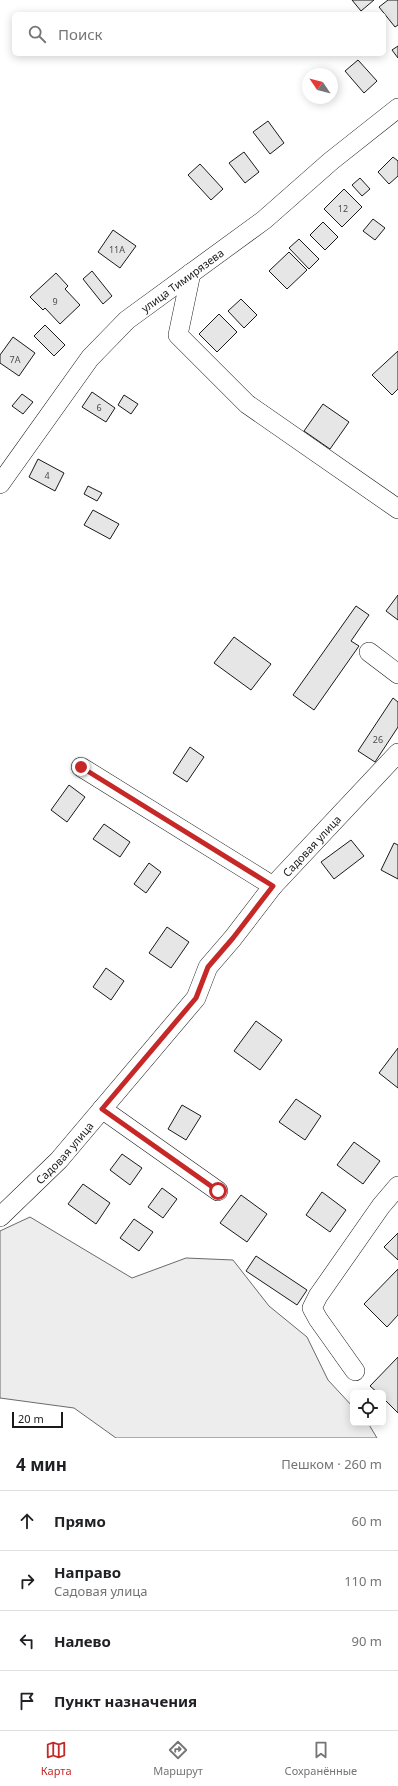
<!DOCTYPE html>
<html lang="ru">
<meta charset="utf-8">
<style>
body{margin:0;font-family:"Noto Sans",sans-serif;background:#f2f2f2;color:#202124}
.controls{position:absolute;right:12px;bottom:12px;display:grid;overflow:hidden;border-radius:6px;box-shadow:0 2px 10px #0003}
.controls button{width:36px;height:36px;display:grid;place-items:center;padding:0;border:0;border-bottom:1px solid #e0e0e0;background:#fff;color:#202124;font:20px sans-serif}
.compass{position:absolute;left:302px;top:68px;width:36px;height:36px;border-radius:50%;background:#fff;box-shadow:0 2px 10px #0003;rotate:305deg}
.scale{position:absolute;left:12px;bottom:10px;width:51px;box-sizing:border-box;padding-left:4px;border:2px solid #1a1a1a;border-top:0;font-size:11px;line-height:14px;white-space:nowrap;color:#1a1a1a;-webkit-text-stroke:3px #fff;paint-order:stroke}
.stop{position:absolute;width:12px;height:12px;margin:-9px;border:3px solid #c62828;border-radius:50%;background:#fff}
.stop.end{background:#c62828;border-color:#fff;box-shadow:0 1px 4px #0008}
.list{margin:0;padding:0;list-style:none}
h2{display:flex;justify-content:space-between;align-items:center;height:52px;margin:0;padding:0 16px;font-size:17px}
h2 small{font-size:13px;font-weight:400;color:#757577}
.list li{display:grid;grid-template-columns:26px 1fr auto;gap:12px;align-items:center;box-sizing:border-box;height:60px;padding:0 16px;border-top:1px solid #e0e0e0}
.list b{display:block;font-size:15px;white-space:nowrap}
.list p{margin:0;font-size:13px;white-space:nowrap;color:#757577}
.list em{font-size:13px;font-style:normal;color:#757577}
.icon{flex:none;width:22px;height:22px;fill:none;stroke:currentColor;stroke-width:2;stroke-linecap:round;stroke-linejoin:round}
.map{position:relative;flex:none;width:398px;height:1438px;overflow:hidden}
.search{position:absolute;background:#fff;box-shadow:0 2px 10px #0003;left:12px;right:12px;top:12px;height:44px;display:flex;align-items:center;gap:10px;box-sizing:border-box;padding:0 14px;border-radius:6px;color:#757577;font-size:15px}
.sheet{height:292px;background:#fff}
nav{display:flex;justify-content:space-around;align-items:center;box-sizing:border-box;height:56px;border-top:1px solid #e0e0e0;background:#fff;font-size:11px;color:#757577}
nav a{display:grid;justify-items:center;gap:2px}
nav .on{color:#c62828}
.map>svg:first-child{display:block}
.built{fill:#ededed;stroke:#6a6a6a}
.building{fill:#e6e6e6;stroke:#1a1a1a}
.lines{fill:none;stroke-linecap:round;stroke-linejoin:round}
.minor-casing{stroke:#1a1a1a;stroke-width:20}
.minor{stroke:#fff;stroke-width:19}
.route{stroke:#c62828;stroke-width:5}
.labels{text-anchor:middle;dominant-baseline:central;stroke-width:3;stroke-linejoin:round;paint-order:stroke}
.number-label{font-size:9px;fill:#4d4d4d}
.street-label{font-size:11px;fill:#1a1a1a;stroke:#fff}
</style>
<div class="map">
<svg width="398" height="1438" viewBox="0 0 398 1438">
<rect width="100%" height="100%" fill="#fff"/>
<!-- built -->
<path class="built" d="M30,1217L132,1278L186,1258L233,1260L269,1306L307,1337L328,1380L353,1407V1423H368L377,1438H116L74,1408L0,1398V1231Z"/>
<!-- building -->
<path class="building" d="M352,0H374L361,11Z
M388,0H398V25L395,27L379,7Z
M398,46V58L392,50Z
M358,60L377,81L364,93L345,71Z
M268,121L284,143L270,154L253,132Z
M244,152L259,172L245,183L229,163Z
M393,157L398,161V176L389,184L378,172Z
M200,164L223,189L211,200L188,175Z
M360,178L370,189L362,196L352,185Z
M344,189L362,207L342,227L324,209Z
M373,219L385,228L375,240L363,231Z
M323,222L338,237L325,250L310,235Z
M113,230L136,246L120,268L98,252Z
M299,239L319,259L309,269L289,248Z
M289,252L307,270L287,289L269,271Z
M92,271L112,296L103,304L83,279Z
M56,273L68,286L65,289L80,305L60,324L45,308L43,310L30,297Z
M241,299L257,315L244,328L228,311Z
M219,314L237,332L217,352L199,334Z
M45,325L65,345L54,356L34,336Z
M13,337L35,353L19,376L0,363V355Z
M398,351V389L392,395L372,375Z
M92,392L115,408L106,422L82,407Z
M22,394L33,402L23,414L12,406Z
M124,395L138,404L131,414L118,405Z
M323,404L349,422L330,449L304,431Z
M38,459L64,473L55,491L29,477Z
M88,486L102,493L97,501L84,494Z
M93,510L119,524L110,539L84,525Z
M398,595V620L386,611Z
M356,606L369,615L351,641L359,646L314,710L293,695Z
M234,637L271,664L251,690L214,663Z
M393,698L398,702V727L375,762L358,751Z
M190,747L204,757L187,782L173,773Z
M69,785L85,797L67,822L51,810Z
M104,824L130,842L120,857L93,839Z
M351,840L364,856L334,879L321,862Z
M394,843L398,845V879L381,870Z
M149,863L161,872L146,893L134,884Z
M167,927L189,942L171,968L149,953Z
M106,968L124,981L111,1000L93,987Z
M256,1021L282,1040L260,1070L234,1051Z
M398,1048V1088L379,1073Z
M296,1099L321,1116L305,1140L279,1122Z
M182,1105L201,1116L186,1140L168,1129Z
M354,1142L380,1161L363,1184L337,1165Z
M122,1154L142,1168L130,1185L110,1170Z
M83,1184L110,1203L96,1224L68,1204Z
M162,1188L177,1199L163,1218L148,1207Z
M322,1192L346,1210L330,1232L306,1215Z
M241,1195L267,1214L247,1242L220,1223Z
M134,1219L153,1232L139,1251L120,1238Z
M398,1233V1260L384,1247Z
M256,1256L307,1290L297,1305L246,1271Z
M398,1269V1315L387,1327L364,1304Z
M398,1357V1413L383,1398V1393H378L370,1386Z"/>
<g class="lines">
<!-- minor casing -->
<g class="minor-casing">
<g id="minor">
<path d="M191,273L178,335L247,404L398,509"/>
<path id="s1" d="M0,484L90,358L127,320L264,220L331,161L398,108"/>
<path d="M369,652L398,674"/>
<path d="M81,767L273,886"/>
<path d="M102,1109L218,1191"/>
<path id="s2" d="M0,1217L59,1160L196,998L208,967L233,938L273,886L398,753"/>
<path d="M355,1371L318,1319L312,1308L318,1296L381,1206L398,1186"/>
</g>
</g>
<!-- minor -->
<use href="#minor" class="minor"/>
</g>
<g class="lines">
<!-- route -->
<path class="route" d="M81,767L273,886L233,938L208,967L196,998L102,1109L218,1191"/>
</g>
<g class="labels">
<!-- number labels -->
<g class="number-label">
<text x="343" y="208">12</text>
<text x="117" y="249">11А</text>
<text x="55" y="301">9</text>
<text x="15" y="359">7А</text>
<text x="99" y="407">6</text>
<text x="47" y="475">4</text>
<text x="378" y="739">26</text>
</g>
<!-- street labels -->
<g class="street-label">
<text stroke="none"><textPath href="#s1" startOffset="276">улица Тимирязева</textPath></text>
<text stroke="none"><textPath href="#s2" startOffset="487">Садовая улица</textPath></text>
<text stroke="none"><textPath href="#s2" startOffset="91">Садовая улица</textPath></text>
</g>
</g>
</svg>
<div class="controls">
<button><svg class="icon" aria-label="locate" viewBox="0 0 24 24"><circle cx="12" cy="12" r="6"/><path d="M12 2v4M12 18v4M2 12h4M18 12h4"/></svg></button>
</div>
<svg class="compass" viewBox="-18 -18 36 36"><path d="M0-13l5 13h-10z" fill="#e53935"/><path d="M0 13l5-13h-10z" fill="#757577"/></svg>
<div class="scale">20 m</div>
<div class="stop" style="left:218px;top:1191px"></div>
<div class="stop end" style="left:81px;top:767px"></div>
<div class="search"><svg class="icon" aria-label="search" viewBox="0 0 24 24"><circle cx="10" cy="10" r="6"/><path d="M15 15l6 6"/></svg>Поиск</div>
</div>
<section class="sheet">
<h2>4 мин<small>Пешком · 260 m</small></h2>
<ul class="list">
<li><svg class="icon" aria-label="ahead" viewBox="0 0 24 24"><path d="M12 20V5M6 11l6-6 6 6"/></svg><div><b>Прямо</b></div><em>60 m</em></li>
<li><svg class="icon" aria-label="right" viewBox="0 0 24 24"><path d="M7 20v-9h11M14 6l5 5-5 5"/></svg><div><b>Направо</b><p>Садовая улица</p></div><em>110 m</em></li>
<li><svg class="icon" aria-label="left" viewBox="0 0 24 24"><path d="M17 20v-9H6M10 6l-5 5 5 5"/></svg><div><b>Налево</b></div><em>90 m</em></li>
<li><svg class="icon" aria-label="arrive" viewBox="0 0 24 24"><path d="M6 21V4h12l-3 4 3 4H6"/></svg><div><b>Пункт назначения</b></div></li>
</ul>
</section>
<nav>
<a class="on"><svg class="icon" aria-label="map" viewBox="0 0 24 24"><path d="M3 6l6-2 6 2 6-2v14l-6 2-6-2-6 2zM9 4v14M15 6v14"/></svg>Карта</a>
<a><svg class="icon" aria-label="directions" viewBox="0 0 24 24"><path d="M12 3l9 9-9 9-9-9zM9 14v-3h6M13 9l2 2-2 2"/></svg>Маршрут</a>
<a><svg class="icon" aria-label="saved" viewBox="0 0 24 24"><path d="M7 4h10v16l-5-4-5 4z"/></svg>Сохранённые</a>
</nav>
